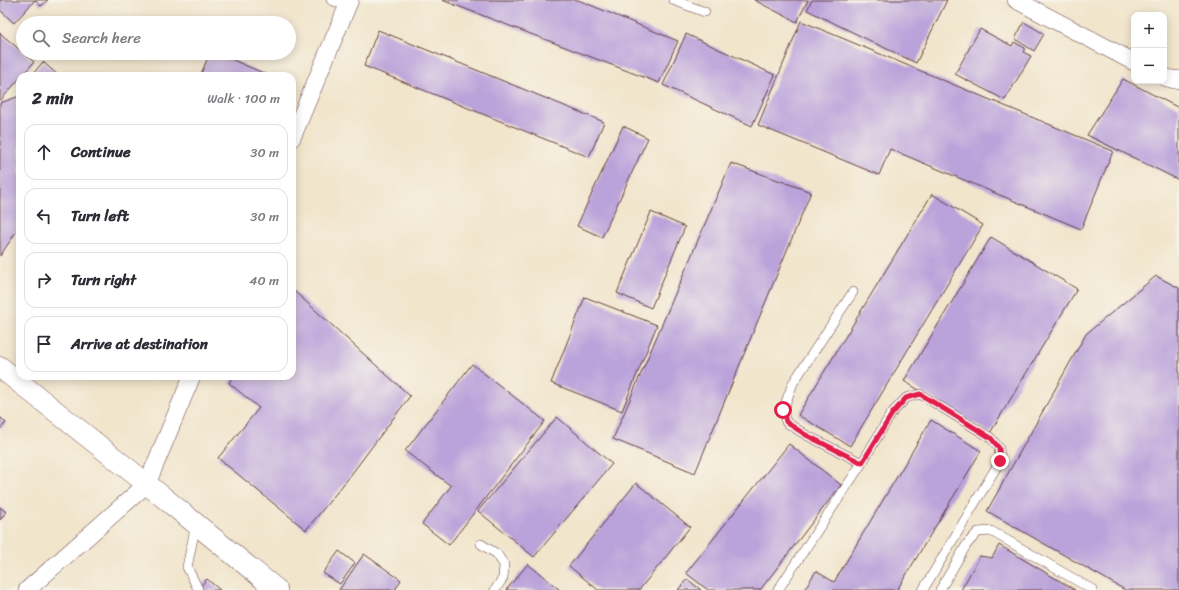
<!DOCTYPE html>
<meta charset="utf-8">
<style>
body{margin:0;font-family:Sriracha,sans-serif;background:#f7f7f7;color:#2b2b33}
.controls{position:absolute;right:12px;top:12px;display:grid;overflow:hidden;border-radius:8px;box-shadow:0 2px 10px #0003}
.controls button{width:36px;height:36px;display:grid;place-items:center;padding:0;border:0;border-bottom:1px solid #e1e1e2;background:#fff;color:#2b2b33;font:20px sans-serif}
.stop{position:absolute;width:12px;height:12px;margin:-9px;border:3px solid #e11d48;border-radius:50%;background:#fff}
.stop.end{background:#e11d48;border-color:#fff;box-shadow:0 1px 4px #0008}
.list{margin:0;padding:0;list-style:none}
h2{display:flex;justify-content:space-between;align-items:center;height:52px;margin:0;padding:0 16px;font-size:17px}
h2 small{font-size:13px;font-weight:400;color:#7c7c81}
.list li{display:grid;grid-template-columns:26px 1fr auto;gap:12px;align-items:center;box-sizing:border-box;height:56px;margin:0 8px 8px;padding:0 8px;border:1px solid #e1e1e2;border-radius:12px}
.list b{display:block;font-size:15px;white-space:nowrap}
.list em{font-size:13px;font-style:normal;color:#7c7c81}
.icon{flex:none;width:22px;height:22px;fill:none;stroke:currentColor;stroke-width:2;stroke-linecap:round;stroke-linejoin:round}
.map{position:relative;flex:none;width:1179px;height:590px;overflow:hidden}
.search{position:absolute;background:#fff;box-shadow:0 2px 10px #0003;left:16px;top:16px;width:280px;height:44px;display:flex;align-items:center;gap:10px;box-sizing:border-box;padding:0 14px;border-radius:22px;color:#7c7c81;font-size:15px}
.panel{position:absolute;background:#fff;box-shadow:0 2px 10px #0003;left:16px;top:72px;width:280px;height:308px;border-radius:12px}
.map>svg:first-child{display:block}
.building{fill:#baa2da}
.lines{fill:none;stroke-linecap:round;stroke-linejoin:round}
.service-casing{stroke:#633d43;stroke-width:10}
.minor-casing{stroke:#633d43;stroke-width:18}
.tertiary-casing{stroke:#633d43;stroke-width:22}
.service{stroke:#fff;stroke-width:9}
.minor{stroke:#fff;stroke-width:17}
.tertiary{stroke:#fff;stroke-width:21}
.route{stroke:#e11d48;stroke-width:5}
</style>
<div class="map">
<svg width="1179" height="590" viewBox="0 0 1179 590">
<rect width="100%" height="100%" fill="#f7f3e8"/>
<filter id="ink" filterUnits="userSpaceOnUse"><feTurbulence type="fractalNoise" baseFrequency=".025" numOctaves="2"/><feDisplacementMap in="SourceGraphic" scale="8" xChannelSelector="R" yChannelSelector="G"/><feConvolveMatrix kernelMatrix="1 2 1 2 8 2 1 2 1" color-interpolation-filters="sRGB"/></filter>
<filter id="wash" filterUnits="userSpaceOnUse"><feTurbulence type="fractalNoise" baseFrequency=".012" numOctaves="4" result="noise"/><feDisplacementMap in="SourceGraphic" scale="16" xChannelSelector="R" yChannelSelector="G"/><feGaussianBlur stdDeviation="0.9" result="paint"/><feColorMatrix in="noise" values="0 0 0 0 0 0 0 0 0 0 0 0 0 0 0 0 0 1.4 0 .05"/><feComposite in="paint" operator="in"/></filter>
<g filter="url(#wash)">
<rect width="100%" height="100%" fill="#f1e5cc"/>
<g id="blocks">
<!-- building -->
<path class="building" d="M0,0H35L14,23L0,10Z
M35,0H48L41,6Z
M442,0H578L678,41L659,83Z
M754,0H808L797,22Z
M812,0H947L916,63L807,10Z
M801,21L1113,151L1081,229L890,149L879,175L758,125Z
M1024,22L1044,34L1034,51L1015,39Z
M980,29L1012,46L1014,42L1025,48L1023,52L1031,56L1005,100L955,74Z
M378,30L604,122L589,157L364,66Z
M0,33L34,62L22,76H20V78L0,101Z
M686,34L775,75L752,126L663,85Z
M210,53H217L270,76H200Z
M43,62L59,76H31Z
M1123,79L1179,108V180L1087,135Z
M20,96V226L0,256V103Z
M623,126L648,138L602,237L577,226Z
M731,163L811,192L695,473L613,439Z
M932,194L983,225L850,446L798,415Z
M651,212L685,227L651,308L617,293Z
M991,237L1077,289L990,433L904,381Z
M1156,276L1179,288V590H1125L987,511L1086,334Z
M292,289L410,396L347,480L306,530L218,458L259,408L229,383L233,376H292Z
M585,297L657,325L622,411L551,383Z
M472,364L545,421L449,545L422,524L451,486L405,451Z
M0,417L6,423L0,429Z
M557,417L612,464L534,557L478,511Z
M931,420L981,451L897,590H804L816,571L834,582Z
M789,444L841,485L760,590H708L686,573Z
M636,483L690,527L639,590H598L569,566Z
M0,507L6,512L0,520Z
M999,545L1075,590H961L980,556L992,558Z
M339,551L355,563L340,584L323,573Z
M364,554L401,580L395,590H339Z
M528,564L560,590H506Z
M207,579L220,590H197Z
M687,579L701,590H678Z"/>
</g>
</g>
<g filter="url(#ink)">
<use href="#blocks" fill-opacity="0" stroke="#633d43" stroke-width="1"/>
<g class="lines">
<!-- service casing -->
<g class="service-casing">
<path id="service" d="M331,0L347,6
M673,0L705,12
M853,292L793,383L783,410L786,422L806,435L862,463
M196,524L187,567L198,589
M481,544L497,554L504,565L503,578L495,590
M778,590L862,463L891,414L906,398L920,394L991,438L999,448L1000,461L923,590
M940,590L967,544L978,532L991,531L1093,590"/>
</g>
<!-- minor casing -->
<g class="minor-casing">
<path id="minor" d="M1016,0L1134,62
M1164,77L1175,80L1179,79
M292,138L350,0
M27,590L147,484L192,376"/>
</g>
<!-- tertiary casing -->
<g class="tertiary-casing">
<path id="tertiary" d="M0,367L147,484L277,590"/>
</g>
<!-- service -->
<use href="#service" class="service"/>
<!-- minor -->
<use href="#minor" class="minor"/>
<!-- tertiary -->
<use href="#tertiary" class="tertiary"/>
</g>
</g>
<g class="lines" filter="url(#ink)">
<!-- route -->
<path class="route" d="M783,410L786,422L806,435L862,463L892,414L906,398L920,394L991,438L999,448L1000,461"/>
</g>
</svg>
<div class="controls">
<button>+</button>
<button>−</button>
</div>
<div class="stop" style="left:783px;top:410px"></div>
<div class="stop end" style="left:1000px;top:461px"></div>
<div class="search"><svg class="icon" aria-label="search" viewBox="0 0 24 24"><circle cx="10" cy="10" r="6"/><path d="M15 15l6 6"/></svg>Search here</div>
<section class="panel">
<h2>2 min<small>Walk · 100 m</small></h2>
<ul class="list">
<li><svg class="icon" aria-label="ahead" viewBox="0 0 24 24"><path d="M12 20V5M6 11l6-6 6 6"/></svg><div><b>Continue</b></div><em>30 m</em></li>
<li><svg class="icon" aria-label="left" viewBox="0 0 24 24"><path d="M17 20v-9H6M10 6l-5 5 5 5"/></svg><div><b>Turn left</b></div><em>30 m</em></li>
<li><svg class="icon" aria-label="right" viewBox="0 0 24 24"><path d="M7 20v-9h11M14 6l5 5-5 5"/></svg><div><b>Turn right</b></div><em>40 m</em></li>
<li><svg class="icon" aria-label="arrive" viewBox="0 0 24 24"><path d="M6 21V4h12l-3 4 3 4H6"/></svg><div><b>Arrive at destination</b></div></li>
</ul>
</section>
</div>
